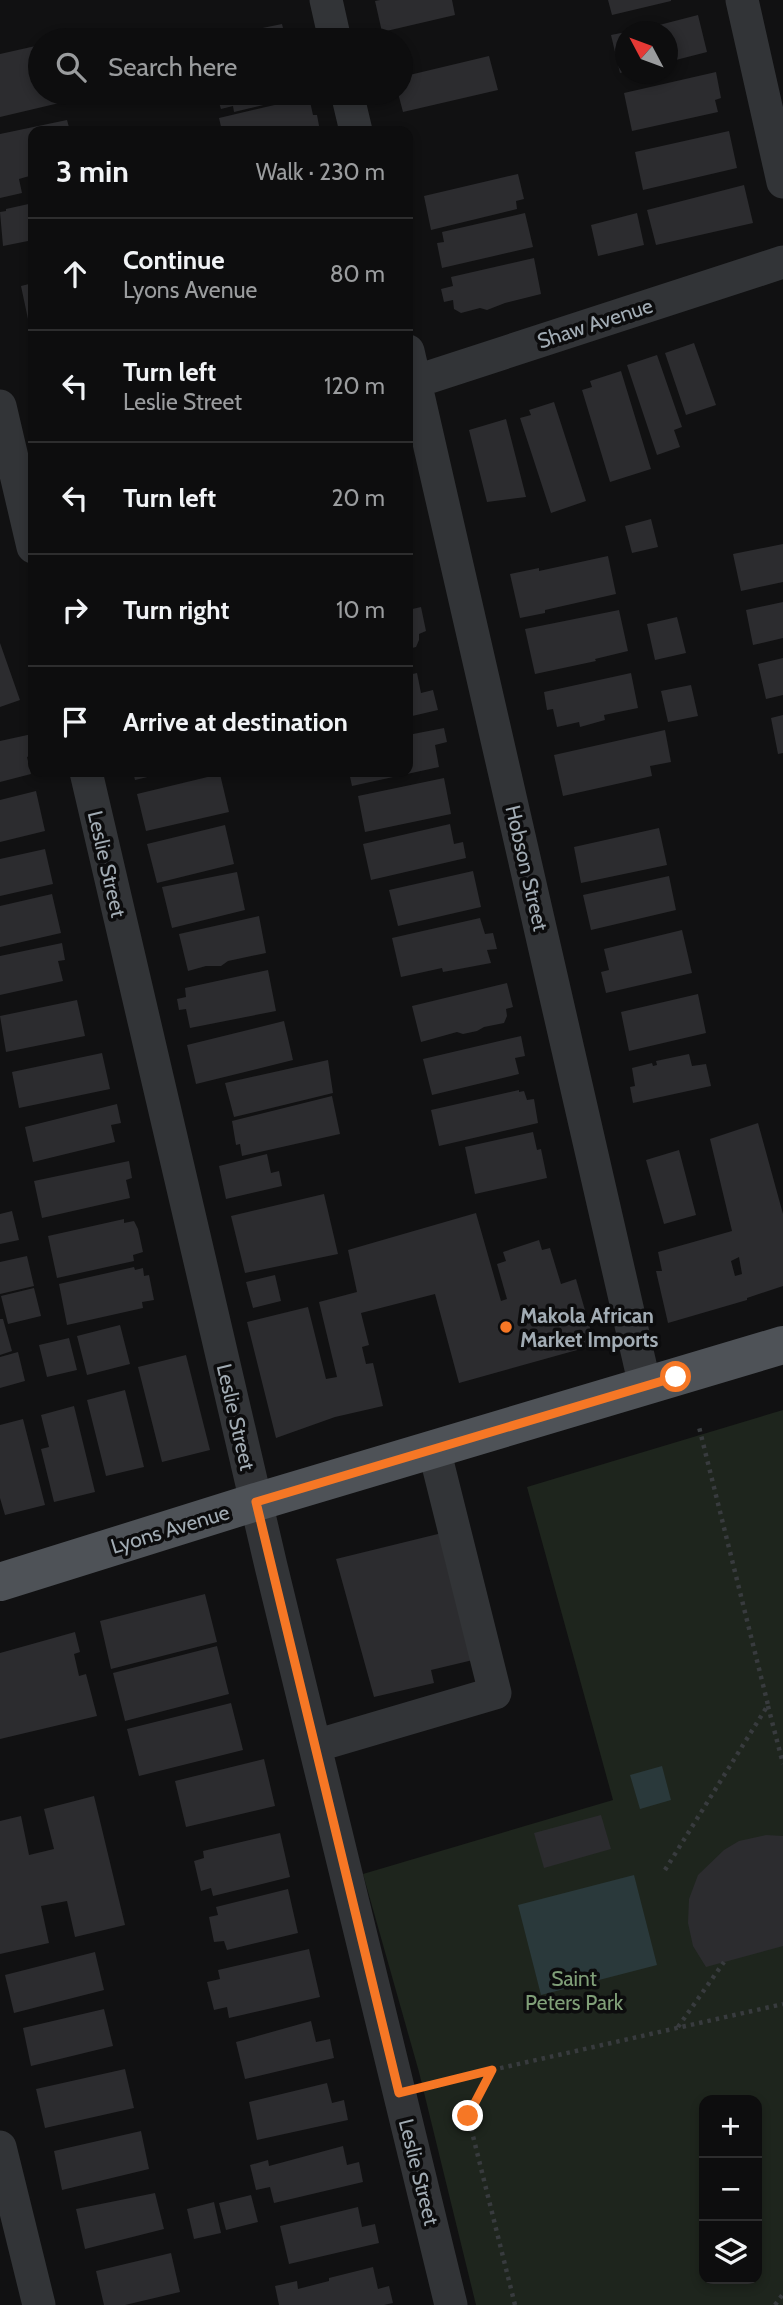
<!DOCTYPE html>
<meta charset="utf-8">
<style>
body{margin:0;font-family:Cabin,sans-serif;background:#1b1b1c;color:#f1f3f6}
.controls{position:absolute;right:21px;bottom:21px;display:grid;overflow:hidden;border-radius:14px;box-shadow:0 4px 10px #0003}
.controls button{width:63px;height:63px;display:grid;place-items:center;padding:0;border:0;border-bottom:2px solid #2d2d2e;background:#0d0d0e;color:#f1f3f6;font:35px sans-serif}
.compass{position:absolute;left:615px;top:21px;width:63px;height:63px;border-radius:50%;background:#0d0d0e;box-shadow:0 4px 10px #0003;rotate:311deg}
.stop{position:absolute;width:21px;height:21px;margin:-16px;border:5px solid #f67725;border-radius:50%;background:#fff}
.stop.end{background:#f67725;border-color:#fff;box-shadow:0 2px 7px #0008}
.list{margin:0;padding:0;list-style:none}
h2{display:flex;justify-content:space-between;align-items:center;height:91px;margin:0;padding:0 28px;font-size:30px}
h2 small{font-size:23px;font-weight:400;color:#9a9c9e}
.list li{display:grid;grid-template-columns:46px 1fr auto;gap:21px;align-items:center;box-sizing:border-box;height:112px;padding:0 28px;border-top:2px solid #2d2d2e}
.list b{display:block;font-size:26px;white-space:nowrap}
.list p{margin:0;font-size:23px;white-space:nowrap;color:#9a9c9e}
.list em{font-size:23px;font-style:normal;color:#9a9c9e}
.icon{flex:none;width:38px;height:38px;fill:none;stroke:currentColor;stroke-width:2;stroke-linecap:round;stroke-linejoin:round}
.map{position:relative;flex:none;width:783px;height:2305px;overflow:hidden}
.search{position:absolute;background:#0d0d0e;box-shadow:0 4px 10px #0003;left:28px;top:28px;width:385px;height:77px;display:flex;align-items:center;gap:18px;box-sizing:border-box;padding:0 24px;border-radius:38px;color:#9a9c9e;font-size:26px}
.panel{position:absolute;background:#0d0d0e;box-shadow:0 4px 10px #0003;left:28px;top:126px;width:385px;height:651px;border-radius:14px}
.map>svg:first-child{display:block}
.green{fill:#1e251d;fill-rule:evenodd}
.water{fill:#2a393b}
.building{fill:#2c2c2f;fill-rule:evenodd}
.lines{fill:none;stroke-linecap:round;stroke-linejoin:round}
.path{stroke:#383b3e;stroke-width:4.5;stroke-dasharray:3.5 5;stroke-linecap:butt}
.minor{stroke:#323437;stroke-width:33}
.major{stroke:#4e5257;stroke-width:38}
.route{stroke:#f67725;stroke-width:9}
.poi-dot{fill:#f67725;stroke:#0c0c0d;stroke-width:2.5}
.labels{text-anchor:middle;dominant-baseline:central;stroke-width:7;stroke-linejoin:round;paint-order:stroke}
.street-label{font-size:21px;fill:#a2acb4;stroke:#0c0c0d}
.poi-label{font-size:21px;font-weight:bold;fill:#a2acb4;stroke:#0c0c0d;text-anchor:start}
.park-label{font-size:21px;fill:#809f78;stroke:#0c0c0d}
</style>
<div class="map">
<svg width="783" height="2305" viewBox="0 0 783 2305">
<rect width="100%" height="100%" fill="#111112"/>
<!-- green -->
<path class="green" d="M783,1410V2305H476L419,2072L363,1874L613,1800L527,1487ZM704,2100H757V2279H704Z"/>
<!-- water -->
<path class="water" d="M662,1766L671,1800L640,1809L630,1775Z
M634,1875L657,1965L541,1995L518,1905Z"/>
<!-- building -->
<path class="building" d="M380,0H452L455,15L382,32L375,1Z
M608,0H671V1L612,15Z
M698,15L707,52L668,62V32H632Z
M282,24L286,40H210V39Z
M626,32V71L620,73L611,35Z
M40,45V93H88L89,96L0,117V54Z
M489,56L498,90L403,112L398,93H401V77Z
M716,72L721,98L715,100L718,112L632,131L624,93Z
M216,93H295L297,97L234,112L233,106L221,109Z
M309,97L313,115H317L320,131H222L219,118Z
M67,120L70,131H33V175L19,179L22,193L0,198V134Z
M729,131L737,168L643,190L635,152Z
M518,174L524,199L516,201L517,209L431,230L424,196Z
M744,185L753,223L656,245L647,210Z
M33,203V240L3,246L0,212L6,211V209Z
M525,213L533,247L442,268L437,243L444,242L442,232Z
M637,213L644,245L598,256L591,225Z
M534,258L541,294L505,303L487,310L480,308L461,313L454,309L453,300L444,302L441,289L453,286L451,277Z
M33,283V317L28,319L21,286Z
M694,343L716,405L686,415L665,353Z
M657,355L682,427L674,430L680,447L657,455L627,365Z
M621,371L651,469L610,482L582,390L592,387L590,381Z
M554,402L586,501L551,513L520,418L531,415L529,410Z
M506,419L526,497L487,502L469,430Z
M651,519L658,547L632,553L625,526Z
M783,544V582L741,591L733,554Z
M608,556L616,594L545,610V613L520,618L510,574L539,568V571Z
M783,602V638L753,645L746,610Z
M421,607L426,631L419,634V640L416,647L408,649V610Z
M619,610L628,651L595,659L596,661L535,674L525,629Z
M677,617L686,653L655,660L647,624Z
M0,643L20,700L0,707Z
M783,658V695L766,699L758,664Z
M417,673L421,693L433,690L438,710L408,717V675Z
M631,673L638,708L604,715L605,720L580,727L579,722L557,727L553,709L547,710L544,692Z
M691,685L698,716L668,722L661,691Z
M783,715V753L778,754L771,718Z
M444,728L447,742L435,745L439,767L352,786L349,772H408V735Z
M665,730L671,762L650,766L652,776L563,796L554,755Z
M32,734L33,755L27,757L31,774L0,782V741Z
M133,772H164V773L135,780Z
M220,774L229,812L146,831L137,794Z
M444,778L451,814L365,832L358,796Z
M36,791L45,831L0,842V800Z
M450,824L454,844L463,842L466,858L371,880L363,844Z
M225,825L234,864L157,883L147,844Z
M659,828L667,865L581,883L574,847Z
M45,849L53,884L0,896V859Z
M473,871L481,907L398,926L389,890Z
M237,872L245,910L172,928L162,887Z
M669,876L676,910L591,930L583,895Z
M52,894L61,933L0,947V906Z
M259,916L266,953L228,961L221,966H206L188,971L179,934Z
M480,918L485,934L493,933L497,949L487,950L491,963L443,972L442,968L401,977L392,938Z
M682,930L692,973L606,993L601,972L609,970L604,949Z
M62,943L65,960L58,961L63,981L0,995V956Z
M268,970L276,1011L190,1028L186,1009L179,1010L177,999L186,997L185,988Z
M507,983L513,1007L506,1009L507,1016L504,1023L484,1027L477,1031L463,1034L457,1032L421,1042L412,1006Z
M698,994L706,1033L629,1051L621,1012Z
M77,1000L85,1036L6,1052L0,1016Z
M284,1021L293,1060L196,1084L187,1045Z
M521,1036L525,1056L515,1058L519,1074L432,1095L423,1059Z
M102,1053L110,1089L19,1108L12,1072Z
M689,1054L692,1066L706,1064L711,1086L633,1103L630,1087L635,1086L632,1068L652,1063L653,1066L657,1065L656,1061Z
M328,1060L333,1093L234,1117L225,1083Z
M519,1090V1092L524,1091L527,1100L534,1099L538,1123L439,1146L431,1110Z
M332,1096L340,1134L242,1156L240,1144L236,1145L232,1121Z
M117,1104L121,1123L111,1125L115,1142L33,1162L25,1127Z
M758,1123L783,1214V1286L747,1298V1300L668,1323L656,1271H662L658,1252L732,1231L710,1139ZM739,1257L742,1274L735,1276L731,1261Z
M533,1132L537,1150L541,1149L547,1178L475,1194L465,1147Z
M679,1150L696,1215L664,1224L646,1160Z
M267,1154L271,1173L279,1171L282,1186L226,1199L219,1166Z
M129,1161L132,1178L126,1180L130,1198L42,1218L34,1181Z
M324,1194L338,1254L245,1273L231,1216Z
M12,1211L19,1240L0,1244V1214Z
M476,1213L501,1301L507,1299L497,1264L506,1261L503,1252L539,1240L542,1250L550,1248L561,1284L576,1279L595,1345L459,1383L435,1294L361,1313L369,1345L362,1347L366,1364L373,1363L383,1406L335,1417L276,1438L247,1322L308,1307L326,1379L337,1377L319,1302L357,1292L348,1250Z
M124,1219V1223L134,1221L138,1229L143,1252L133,1255L134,1261L57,1278L48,1236Z
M27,1256L34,1286L0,1294V1262Z
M134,1267L135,1270L143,1268L144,1276L149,1275L154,1300L142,1302L143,1308L67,1325L59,1284Z
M275,1275L281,1301L253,1308L246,1282Z
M34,1288L41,1316L8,1324L1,1296Z
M0,1319H3L12,1351L0,1355Z
M120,1325L130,1364L87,1375L77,1336Z
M69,1338L77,1370L47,1377L39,1345Z
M18,1352L25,1381L0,1388V1357Z
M186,1355L210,1450L162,1462L138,1367Z
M125,1390L144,1467L106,1476L87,1400Z
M74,1406L95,1492L54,1502L41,1449L49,1447L41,1415Z
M23,1419L45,1505L5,1515L0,1498V1425Z
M442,1533L473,1660L431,1670L434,1683L374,1697L336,1559Z
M205,1594L217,1642L111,1669L100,1621Z
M75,1632L80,1652L74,1654L79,1676L86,1674L97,1716L0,1739V1653Z
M217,1646L229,1694L125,1721L113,1673Z
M231,1703L243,1750L139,1776L127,1729Z
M264,1759L275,1806L186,1827L175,1781Z
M94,1796L125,1925L75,1937L67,1901L41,1906L49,1943L0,1954V1821L21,1816L29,1855L54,1849L44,1809Z
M601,1815L611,1849L544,1868L534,1833Z
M280,1833L290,1877L213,1896L211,1888L201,1891L194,1861L204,1858L203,1851Z
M766,1835L783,1836V1946L706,1967L693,1946L688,1923L689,1899L698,1875L724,1850L739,1841Z
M288,1889L298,1933L227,1950L224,1941L214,1942L209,1917L218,1915L216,1907Z
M309,1949L320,1997L229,2018L227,2007L214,2010L207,1982L220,1979L218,1970Z
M95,1952L104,1990L14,2013L5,1975Z
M104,2009L113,2046L31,2066L23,2028Z
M311,2021L316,2042L330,2039L334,2058L245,2079L236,2042Z
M125,2069L134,2108L45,2128L36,2089Z
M327,2083L332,2103L344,2100L348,2120L257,2140L249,2102Z
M141,2131L149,2169L62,2190L54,2151Z
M343,2146L347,2165L359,2162L363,2182L274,2203L270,2187L256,2190L250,2165L268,2160L269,2166Z
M155,2193L164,2229L85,2249L76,2209Z
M251,2195L258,2222L226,2230L219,2203Z
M214,2202L221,2233L194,2239L187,2209Z
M358,2207L362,2227L375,2224L379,2243L289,2264L280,2226Z
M171,2253L180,2292L125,2305H104L96,2271Z
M373,2267L378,2289L389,2286L393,2303L384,2305H279L275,2286L297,2281L298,2289L329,2281V2278Z"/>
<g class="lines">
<!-- path -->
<path class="path" d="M768,1706L783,1764
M665,1870L768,1705L699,1427
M678,2027L724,1962
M432,2084L491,2070
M515,2305L468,2116L492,2070L783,2004
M775,2305L783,2294"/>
<!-- minor -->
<path class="minor" d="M326,0L335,40
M742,0L783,182
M347,93L356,131
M408,351L645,1386
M408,384L783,262
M0,406L33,547
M86,772L271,1566L451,2305
M315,1746L495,1693L434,1449
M0,2147L39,2305"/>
<!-- major -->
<path class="major" d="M0,1582L256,1502L783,1345"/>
</g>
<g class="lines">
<!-- route -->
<path class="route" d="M468,2116L492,2070L399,2093L256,1502L676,1377"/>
</g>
<!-- markers -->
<circle class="poi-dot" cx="506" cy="1327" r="7"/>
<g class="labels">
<!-- street labels -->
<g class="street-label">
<text transform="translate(595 323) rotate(-18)">Shaw Avenue</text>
<text transform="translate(107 864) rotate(77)">Leslie Street</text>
<text transform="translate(527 868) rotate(77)">Hobson Street</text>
<text transform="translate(236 1417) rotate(77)">Leslie Street</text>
<text transform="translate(170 1529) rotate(-17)">Lyons Avenue</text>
<text transform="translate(419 2172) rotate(76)">Leslie Street</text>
</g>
<!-- poi labels -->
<g class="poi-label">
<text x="520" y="1315">Makola African<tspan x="520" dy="24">Market Imports</tspan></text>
</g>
<!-- park labels -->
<g class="park-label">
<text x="574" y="1978">Saint<tspan x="574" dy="24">Peters Park</tspan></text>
</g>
</g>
</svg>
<div class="controls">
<button>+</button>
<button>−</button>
<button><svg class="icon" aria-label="layers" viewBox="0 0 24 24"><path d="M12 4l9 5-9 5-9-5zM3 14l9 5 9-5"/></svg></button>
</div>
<svg class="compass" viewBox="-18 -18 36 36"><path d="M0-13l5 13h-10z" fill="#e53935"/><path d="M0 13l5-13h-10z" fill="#9a9c9e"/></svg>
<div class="stop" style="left:676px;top:1377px"></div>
<div class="stop end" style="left:468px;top:2116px"></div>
<div class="search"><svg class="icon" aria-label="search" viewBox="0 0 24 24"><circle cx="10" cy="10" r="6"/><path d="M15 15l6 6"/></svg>Search here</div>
<section class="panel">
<h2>3 min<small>Walk · 230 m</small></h2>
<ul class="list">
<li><svg class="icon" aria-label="ahead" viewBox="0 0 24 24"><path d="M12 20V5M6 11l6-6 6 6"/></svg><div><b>Continue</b><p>Lyons Avenue</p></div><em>80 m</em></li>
<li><svg class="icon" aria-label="left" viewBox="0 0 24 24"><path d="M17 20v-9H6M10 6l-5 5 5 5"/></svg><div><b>Turn left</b><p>Leslie Street</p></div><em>120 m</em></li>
<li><svg class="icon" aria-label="left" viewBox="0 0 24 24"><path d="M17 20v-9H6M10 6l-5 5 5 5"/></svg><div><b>Turn left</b></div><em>20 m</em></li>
<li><svg class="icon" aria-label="right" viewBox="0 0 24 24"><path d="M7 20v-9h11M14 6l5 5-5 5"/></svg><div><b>Turn right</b></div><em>10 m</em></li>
<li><svg class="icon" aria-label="arrive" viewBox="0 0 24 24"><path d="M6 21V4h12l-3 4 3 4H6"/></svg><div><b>Arrive at destination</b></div></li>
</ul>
</section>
</div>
